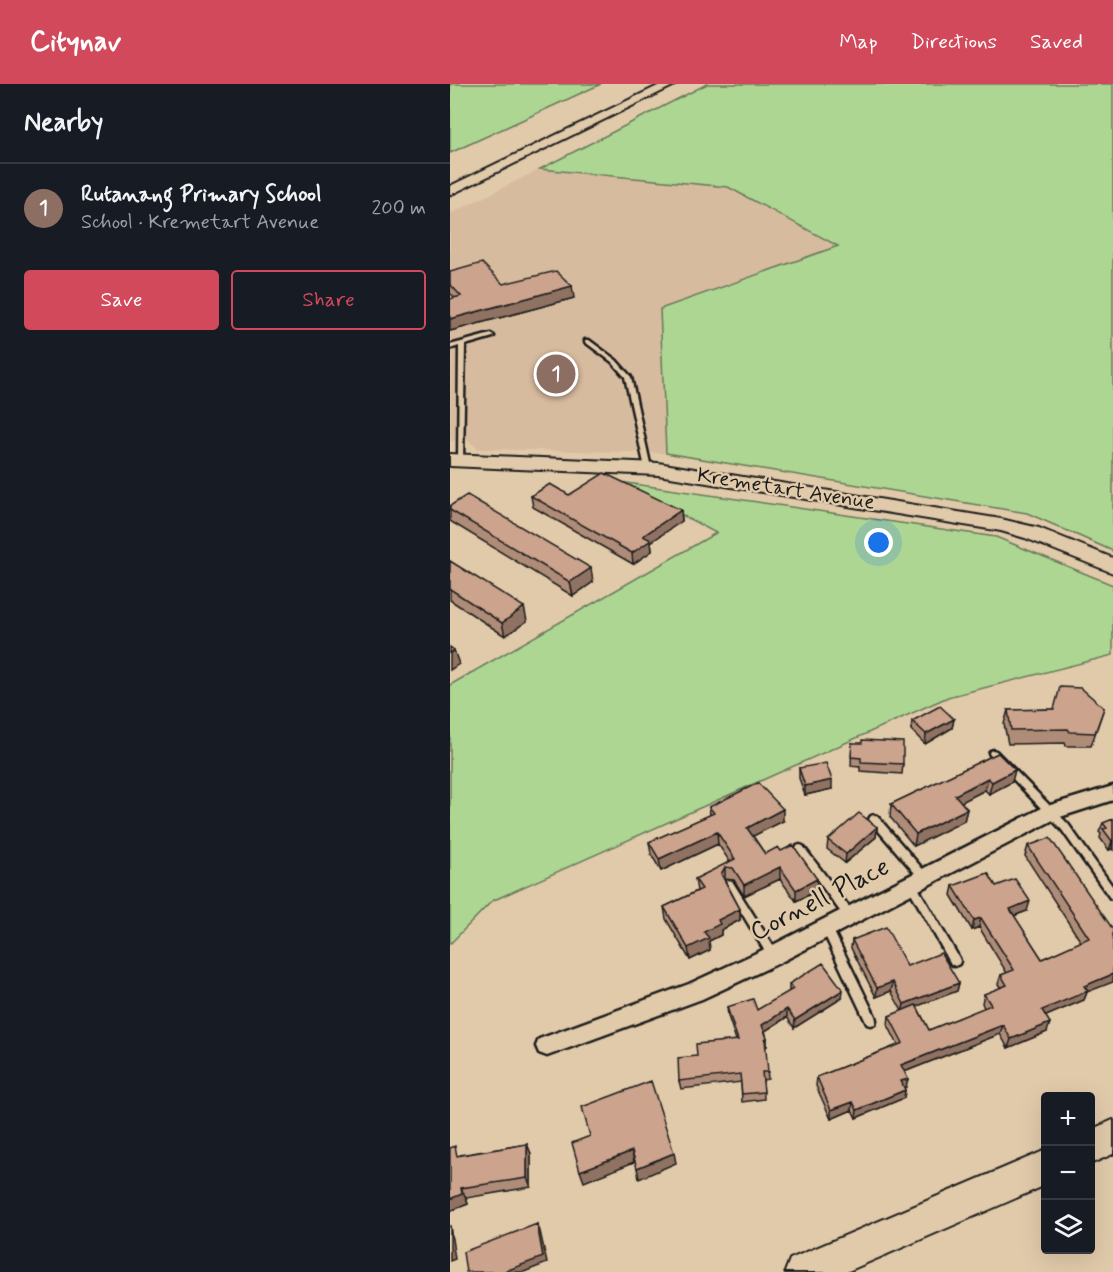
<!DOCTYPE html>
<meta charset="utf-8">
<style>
body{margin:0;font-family:Mynerve,sans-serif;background:#242831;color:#f1f3f6}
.controls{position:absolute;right:18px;bottom:18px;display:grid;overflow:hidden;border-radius:6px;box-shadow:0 6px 24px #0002}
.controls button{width:54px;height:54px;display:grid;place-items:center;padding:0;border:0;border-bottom:2px solid #363941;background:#171b24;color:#f1f3f6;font:30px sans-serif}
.you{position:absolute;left:429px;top:459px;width:21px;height:21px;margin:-15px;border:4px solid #fff;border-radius:50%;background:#1a73e8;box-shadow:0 0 0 9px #1a73e833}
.badge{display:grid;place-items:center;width:39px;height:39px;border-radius:50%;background:#d1495b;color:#fff;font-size:20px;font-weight:700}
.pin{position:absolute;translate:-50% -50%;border:3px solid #fff;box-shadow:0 2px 6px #0006}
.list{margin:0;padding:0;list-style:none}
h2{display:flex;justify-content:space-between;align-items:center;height:78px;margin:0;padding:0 24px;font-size:26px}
h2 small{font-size:20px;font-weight:400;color:#9ea1a6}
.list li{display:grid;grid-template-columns:39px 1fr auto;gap:18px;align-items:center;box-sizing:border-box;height:90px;padding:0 24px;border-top:2px solid #363941}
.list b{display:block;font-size:22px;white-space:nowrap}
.list p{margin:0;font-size:20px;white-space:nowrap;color:#9ea1a6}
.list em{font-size:20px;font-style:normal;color:#9ea1a6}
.actions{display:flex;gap:12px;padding:18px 24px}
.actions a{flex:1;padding:14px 0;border:2px solid #d1495b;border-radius:6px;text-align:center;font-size:21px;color:#d1495b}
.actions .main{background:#d1495b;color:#fff}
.icon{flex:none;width:33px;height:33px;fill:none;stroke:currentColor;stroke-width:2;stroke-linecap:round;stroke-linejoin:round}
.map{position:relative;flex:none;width:663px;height:1188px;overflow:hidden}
header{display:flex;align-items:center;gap:36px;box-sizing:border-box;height:84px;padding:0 30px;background:#d1495b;color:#fff}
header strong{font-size:28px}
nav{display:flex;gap:33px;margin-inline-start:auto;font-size:21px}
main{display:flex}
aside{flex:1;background:#171b24}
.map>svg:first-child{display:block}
.built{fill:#d7bb9e}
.green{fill:#aed693;stroke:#657958;stroke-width:1.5}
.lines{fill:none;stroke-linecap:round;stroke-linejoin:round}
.lane-casing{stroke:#1c1c1c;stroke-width:5}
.street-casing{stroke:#1c1c1c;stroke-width:5}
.secondary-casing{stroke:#1c1c1c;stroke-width:4}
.lane{fill:#e1caaa;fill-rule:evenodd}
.street{fill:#e1caaa;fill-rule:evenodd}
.secondary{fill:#e1caaa;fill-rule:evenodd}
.wall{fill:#af8c78;stroke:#1c1c1c;stroke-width:1.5}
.shaded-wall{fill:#8f7262;stroke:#1c1c1c;stroke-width:1.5}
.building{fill:#cca38c;stroke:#1c1c1c;stroke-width:1.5}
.labels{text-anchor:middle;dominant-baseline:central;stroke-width:5;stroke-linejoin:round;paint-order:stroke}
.street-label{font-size:21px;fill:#1c1c1c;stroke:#e1caaa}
.near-street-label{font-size:26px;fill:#1c1c1c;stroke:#e1caaa}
</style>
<header>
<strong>Citynav</strong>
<nav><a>Map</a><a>Directions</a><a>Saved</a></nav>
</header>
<main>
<aside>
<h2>Nearby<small></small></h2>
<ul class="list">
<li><span class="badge" style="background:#8d6e63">1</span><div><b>Rutanang Primary School</b><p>School · Kremetart Avenue</p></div><em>200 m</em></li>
</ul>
<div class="actions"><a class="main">Save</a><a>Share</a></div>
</aside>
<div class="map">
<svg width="663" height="1188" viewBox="0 0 663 1188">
<rect width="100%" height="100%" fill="#e1caaa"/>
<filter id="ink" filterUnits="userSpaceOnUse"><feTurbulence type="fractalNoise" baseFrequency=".0167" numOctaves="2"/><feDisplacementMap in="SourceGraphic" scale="12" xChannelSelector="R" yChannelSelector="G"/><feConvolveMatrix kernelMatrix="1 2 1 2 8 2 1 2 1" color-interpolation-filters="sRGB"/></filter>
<g filter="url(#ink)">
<!-- built -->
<path class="built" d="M90,85L278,103L389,163L210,225L216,369L28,365L17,355L0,357V130Z"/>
<!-- green -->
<path class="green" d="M0,0H151L0,69Z
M257,0H663V467L577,429L216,369L210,225L388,162L278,103L90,85Z
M170,398L546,453L663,501V571L498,613L42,817L0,860V601L266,449Z"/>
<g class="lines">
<!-- lane casing -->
<g class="lane-casing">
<path id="lane" d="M41,250L44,252L43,253L15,261L13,377L10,379L8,378L9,262L0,265V261Z
M135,256H139L166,276L181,293L201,384L200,385L198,386L195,384L175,293L162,278L135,258Z
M543,666L546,667L618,740L663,803V815L660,814L612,746L540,671L539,669L540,667Z
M424,731L427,732L476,789L478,792L476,795L473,796L470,795L421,738L419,735L421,732Z
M350,761L353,762L403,828L404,831L403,834L399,835L395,834L347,768L345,765L347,762Z
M279,796L282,797L327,868L328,871L327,874L323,876L319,874L276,803L274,800L276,797Z
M461,796L464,797L509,874L510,877L509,880L505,882L501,880L458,803L456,800L458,797Z
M376,839L380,840L425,932L426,936L425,940L421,941L417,940L371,843L372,840Z"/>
</g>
<!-- street casing -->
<g class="street-casing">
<path id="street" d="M663,702V716L607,734L331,878L252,915L97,972L89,969L86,962L89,955L239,900L317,864L594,723Z"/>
</g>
<!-- secondary casing -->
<g class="secondary-casing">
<path id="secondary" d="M212,0H227L0,111V102Z
M0,370L208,379L551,435L589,444L663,474V489L575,454L551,447L208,391L0,382Z
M663,1036V1070L640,1080V1046Z
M596,1066V1101L396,1188H335L340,1175Z"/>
</g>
<!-- lane -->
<use href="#lane" class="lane"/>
<!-- street -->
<use href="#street" class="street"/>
<!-- secondary -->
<use href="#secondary" class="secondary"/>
</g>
<!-- wall -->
<path class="wall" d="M0,188L53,200L124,214L0,247V215L5,214L0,209Z
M119,411L231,426L232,437L201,458L202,467L183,480L83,423L81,412Z
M0,422L143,498L123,512L0,437Z
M0,477L77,537L55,552L0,516Z
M654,624L641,662H616L615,659L558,660L554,640L558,626Z
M504,635L502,644L475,660L461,646L462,637Z
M402,659L453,680L452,690L410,687V683L401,682Z
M548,669L562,698L539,710L535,706L511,718L517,725L514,737L464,762L440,733L441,720Z
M349,684L382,705L355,711L349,694Z
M259,723L333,737L303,752L315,770L331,767L367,795V807L346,817L330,795L294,812L284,796L275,795V796L290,825V836L271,846V851L259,857L260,866L240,876L216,835L214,823L247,807L245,795L280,778L268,760L211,787L201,770L199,758L260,731Z
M663,735V766L662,765L659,766L650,754L651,750L649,748L653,739Z
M427,743L426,753L395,779L377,765L378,756Z
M578,762L662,844L634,916L596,932L597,948L558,964L550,950L454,988L456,1003L454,1004L455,1006L454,1014L406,1034L402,1026L381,1035L366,1002L367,993L448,961L438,941L439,932L452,927L441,907L426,913L401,864L402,856L457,882L509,899L507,907L467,922L479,946L534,924L532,919L534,910L551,904L548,900L551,891L557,889L529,843L522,846L501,811L503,802H546L577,827L564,832L592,875L631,858L575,772Z
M339,900L392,914L344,944L337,933L315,947L317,954V962L315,963L318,995L313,996L314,1015L292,1018L291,998L231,1005L229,997L247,972L286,956L278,932L277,923L307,926L339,908Z
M77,1060L81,1070V1103L16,1114L18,1120L0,1127L10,1071Z"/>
<!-- shaded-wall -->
<path class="shaded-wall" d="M122,202L124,214L0,247V235Z
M231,426L232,437L201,458L202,467L183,480L182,469L193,452Z
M141,484L143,498L123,512L120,498Z
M74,523L77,537L55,552L52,539Z
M4,566L9,580L0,586V569Z
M504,635L502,644L475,660L476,650Z
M565,686L562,698L539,710L542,698Z
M538,694L535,706L502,723L505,711Z
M382,696V705L355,711V702Z
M333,725V737L297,755V744Z
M517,725L514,737L464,762L466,750Z
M427,743L426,753L395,779L396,770Z
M267,748L268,760L211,787L209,775Z
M663,756L662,765L659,766L662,757Z
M275,783V795L272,801L271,790Z
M330,783V795L294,812V801Z
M367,795V807L346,817V806Z
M580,817L577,827L557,834L560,825Z
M290,825V836L271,846V851L259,857L260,866L240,876L238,864L254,848L268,836Z
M531,834L529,843L522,846L524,836Z
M663,890V898L637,908L634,916L589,935L592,926L634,902Z
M443,898L441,907L426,913L427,904Z
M509,899L507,907L452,928L454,920Z
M393,906L392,914L344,944L345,936Z
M337,925V933L312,949V941Z
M600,939L597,948L558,964L561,955Z
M553,941L550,950L449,990L451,981Z
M317,954V962L315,963V955Z
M458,995L456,1003L449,1006L451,997Z
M455,1006L454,1014L406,1034L407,1026Z
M403,1018L402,1026L381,1035V1026Z
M77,1060L81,1070V1103L77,1094Z
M182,1067L184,1078L134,1098L130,1087Z
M224,1069L226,1079L189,1095L187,1084Z
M11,1104L16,1114L18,1120L0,1127V1115Z
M87,1140L90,1147L97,1179L74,1188H53Z
M0,1141L5,1175L0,1177Z"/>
<!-- building -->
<path class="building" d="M32,179L53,200L106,187L122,202L0,235V215L11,212L0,200V188Z
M154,389L231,426L193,452L201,456L182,469L81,412L100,400L119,411Z
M17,411L141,484L120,498L0,426V422Z
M0,477L74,523L52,539L0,505Z
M0,563L4,566L0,569Z
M610,603L631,604L654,624L645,649L620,648L618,645L561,646L558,626L604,625Z
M490,622L504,635L476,650L462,637Z
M412,656L453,658V680L411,678V674L401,673L402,659H412Z
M548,669L565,686L542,698L538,694L505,711L517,725L466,750L441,720Z
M376,679L382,696L355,702L349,684Z
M308,699L333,725L297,744L315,770L328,763L331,767L343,761L367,795L346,806L330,783L294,801L283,784L275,783L271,790L290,825L268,836L270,840L254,848L259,854L238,864L214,823L252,805L245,795L285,775L267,748L209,775L199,758L264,729L259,723Z
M409,729L427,743L396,770L378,756Z
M663,735V756L662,757L653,745L657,744L653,739Z
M600,754L662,844H663V890L634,902L638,907L592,926L600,939L561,955L553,941L451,981L458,995L451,997L455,1006L407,1026L403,1018L381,1026L367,993L453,959L439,932L466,921L479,946L541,921L534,910L557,901L551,891L564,886L531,834L524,836L503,802L538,789L546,802L565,795L580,817L560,825L592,875L639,854L578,762Z
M436,843L457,882L491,869L509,899L454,920L443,898L427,904L402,856Z
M373,879L393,906L345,936L337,925L312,941L317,954L315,955L318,988H312L314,1008L292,1010L290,990L229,997L228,974L247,972L246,960L288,956L277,923L303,915L307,926L343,905L339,900Z
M201,997L224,1069L187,1084L182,1067L130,1087L122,1059L140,1052L132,1023Z
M77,1060V1094L11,1104L12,1110L0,1115V1064L5,1062L7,1072Z
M87,1140L93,1173L53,1188H16L13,1168Z"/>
</g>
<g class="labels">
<!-- street labels -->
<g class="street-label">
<text transform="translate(336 405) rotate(9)">Kremetart Avenue</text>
</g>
<!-- near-street labels -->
<g class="near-street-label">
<text transform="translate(370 816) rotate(-27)">Cornell Place</text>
</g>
</g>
</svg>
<div class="controls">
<button>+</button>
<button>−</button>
<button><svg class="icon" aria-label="layers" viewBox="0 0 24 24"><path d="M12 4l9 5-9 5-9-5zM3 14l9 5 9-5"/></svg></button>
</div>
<div class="you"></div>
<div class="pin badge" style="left:106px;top:290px;background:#8d6e63">1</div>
</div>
</main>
